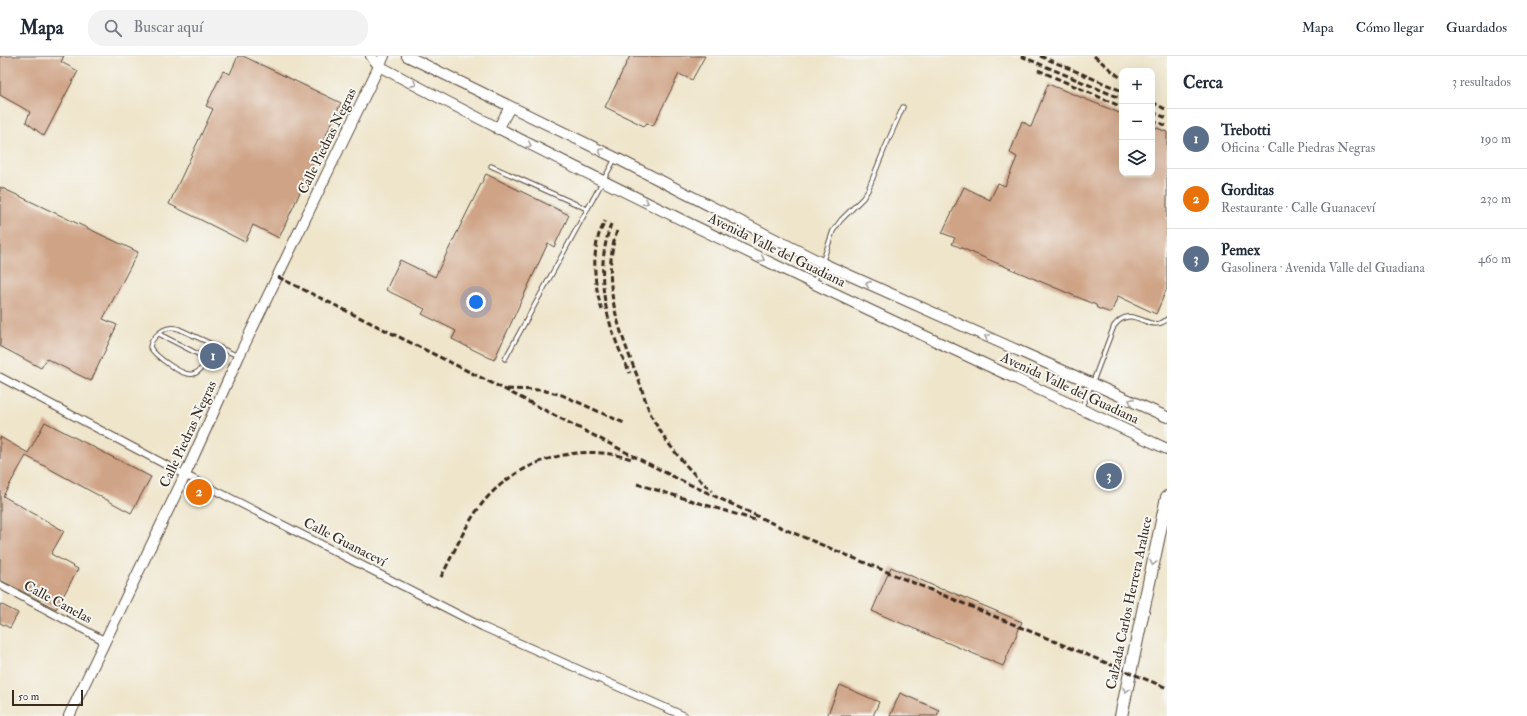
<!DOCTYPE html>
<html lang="es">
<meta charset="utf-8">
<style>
body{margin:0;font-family:"IM FELL Double Pica",serif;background:#f2f2f3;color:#1f2937}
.controls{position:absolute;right:12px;top:12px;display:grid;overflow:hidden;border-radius:8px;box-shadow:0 4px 16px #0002}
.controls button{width:36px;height:36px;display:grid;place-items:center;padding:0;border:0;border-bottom:1px solid #e0e1e3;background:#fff;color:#1f2937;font:20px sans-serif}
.scale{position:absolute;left:12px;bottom:10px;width:71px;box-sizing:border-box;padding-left:4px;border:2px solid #3b2a1e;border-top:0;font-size:11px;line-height:14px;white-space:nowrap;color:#3b2a1e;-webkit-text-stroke:3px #f6f6f2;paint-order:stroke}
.you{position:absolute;left:476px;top:246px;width:14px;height:14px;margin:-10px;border:3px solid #fff;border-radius:50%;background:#1a73e8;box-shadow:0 0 0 6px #1a73e833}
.badge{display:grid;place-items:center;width:26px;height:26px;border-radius:50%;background:#b5179e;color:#fff;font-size:13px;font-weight:700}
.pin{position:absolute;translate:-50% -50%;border:2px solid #fff;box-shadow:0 1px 4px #0006}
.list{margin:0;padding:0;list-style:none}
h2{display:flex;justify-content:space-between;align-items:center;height:52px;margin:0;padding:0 16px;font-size:17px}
h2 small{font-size:13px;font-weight:400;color:#747a83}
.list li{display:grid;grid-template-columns:26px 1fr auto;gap:12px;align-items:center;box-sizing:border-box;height:60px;padding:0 16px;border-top:1px solid #e0e1e3}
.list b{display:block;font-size:15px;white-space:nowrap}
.list p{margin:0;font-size:13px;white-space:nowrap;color:#747a83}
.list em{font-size:13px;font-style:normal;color:#747a83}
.icon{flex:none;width:22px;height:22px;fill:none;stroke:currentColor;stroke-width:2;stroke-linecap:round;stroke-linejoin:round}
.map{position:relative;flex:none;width:1167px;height:660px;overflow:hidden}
header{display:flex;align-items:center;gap:24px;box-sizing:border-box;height:56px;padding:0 20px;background:#fff;border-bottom:1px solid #e0e1e3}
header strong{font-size:19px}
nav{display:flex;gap:22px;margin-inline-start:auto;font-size:14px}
.search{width:280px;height:36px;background:#f2f2f3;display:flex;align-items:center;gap:10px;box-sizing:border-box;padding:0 14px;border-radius:16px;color:#747a83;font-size:15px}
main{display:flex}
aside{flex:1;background:#fff}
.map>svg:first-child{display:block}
.building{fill:#cfa385}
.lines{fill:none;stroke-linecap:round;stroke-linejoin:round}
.lane-casing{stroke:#564638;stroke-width:5.5}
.street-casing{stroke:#564638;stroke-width:9}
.secondary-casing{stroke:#564638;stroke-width:12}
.primary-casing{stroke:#564638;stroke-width:14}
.lane{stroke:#fff;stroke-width:3.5}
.street{stroke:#fff;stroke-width:7}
.secondary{stroke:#fff;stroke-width:10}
.primary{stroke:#fff;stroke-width:12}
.rail{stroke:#3b2a1e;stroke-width:3;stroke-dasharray:6 3;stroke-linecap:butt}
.oneway{stroke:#a79f9a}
.labels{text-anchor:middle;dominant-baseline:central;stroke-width:4;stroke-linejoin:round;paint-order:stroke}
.street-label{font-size:14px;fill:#3b2a1e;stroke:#f6f6f2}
</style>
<header>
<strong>Mapa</strong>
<div class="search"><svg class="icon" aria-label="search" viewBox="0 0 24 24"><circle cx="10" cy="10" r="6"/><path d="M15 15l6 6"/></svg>Buscar aquí</div>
<nav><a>Mapa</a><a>Cómo llegar</a><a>Guardados</a></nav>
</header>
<main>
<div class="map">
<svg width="1167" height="660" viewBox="0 0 1167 660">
<rect width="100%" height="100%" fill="#f6f6f2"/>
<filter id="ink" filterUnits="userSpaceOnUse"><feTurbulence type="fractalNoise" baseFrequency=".025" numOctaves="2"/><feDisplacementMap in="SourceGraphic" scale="8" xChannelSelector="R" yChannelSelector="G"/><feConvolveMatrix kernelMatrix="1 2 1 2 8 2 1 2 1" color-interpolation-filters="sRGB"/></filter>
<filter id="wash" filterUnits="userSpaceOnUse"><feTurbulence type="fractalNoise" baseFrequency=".012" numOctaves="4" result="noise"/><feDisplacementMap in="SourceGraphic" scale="16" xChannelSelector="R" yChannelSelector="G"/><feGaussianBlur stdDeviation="0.9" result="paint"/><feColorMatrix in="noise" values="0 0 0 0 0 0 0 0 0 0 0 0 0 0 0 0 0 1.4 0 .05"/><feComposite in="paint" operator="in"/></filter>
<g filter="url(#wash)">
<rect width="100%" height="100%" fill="#efe5cb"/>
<g id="blocks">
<!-- building -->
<path class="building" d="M0,0H64L61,6L78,15L44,80L26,66L30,56L0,39Z
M238,0H243L341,47L279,182L253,169L245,186L169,148L213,53L206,50L223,15L230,18Z
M630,0H705L692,24L679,18L653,70L647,67L644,70L605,51Z
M1048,28L1122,58V117H1152V70L1167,76V232L1156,258L1118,240L1111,257L1097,252L1096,249L952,188L955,182L942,177L964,131L990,144L998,127L1005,130L1017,101L1010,97L1022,65L1031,71Z
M486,118L569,159L554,191L548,187L494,304L452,283L456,275L422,258L425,253L386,234L400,204L435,221Z
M0,131L138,196L103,263L117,269L91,325L47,303L41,312L0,290Z
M45,366L151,421L131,457L26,400L3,440L64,475L51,498L78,513L56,553L0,524V381L28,397Z
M891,511L943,534L944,533L1022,566L1003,610L872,555Z
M0,548L18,557L10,572L0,567Z
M840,629L879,646L873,660H827Z
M900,637L939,654L937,660H890Z"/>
</g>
</g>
<g filter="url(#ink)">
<use href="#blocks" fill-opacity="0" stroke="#564638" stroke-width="1"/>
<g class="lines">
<!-- lane casing -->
<g class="lane-casing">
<path id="lane" d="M491,110L587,153
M814,226L822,207L833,175L841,164L863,142L868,134L884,94L903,51
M159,278L200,299L203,304V310C201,313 197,317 193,318C183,321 155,300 150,291C151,283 161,273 170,272C173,271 176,272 179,273L238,300
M505,303L615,103
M1081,352L1092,328L1114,270C1133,245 1150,280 1167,263"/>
</g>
<!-- street casing -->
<g class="street-casing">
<path id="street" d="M0,321L185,419L483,571L684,660
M0,529L105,585"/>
</g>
<!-- secondary casing -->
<g class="secondary-casing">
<path id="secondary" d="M371,0L379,10C637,147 902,270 1167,393
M407,0L616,102L822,207L1167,361
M498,73L510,51
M69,660L185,419L239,300L334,103L384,0"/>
</g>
<!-- primary casing -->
<g class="primary-casing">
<path id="primary" d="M1121,660L1167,441"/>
</g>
<!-- lane -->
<use href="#lane" class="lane"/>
<!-- street -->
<use href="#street" class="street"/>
<!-- secondary -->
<use href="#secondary" class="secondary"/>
<!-- primary -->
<use href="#primary" class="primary"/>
<!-- rail -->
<path class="rail" d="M1021,0L1122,43
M1040,0L1122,35
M1094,0L1122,23
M1038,14L1122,51
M1152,46L1167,54
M1152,56L1167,62
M1152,64L1167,70
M611,168C593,220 606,269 630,317
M617,175C600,226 619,274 638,322C643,336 647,352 654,365C670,392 689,415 712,435
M278,221L502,332L674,421L791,476L1167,632
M602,254C595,232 592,205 598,182C599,176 603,171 605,165
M507,333L542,334L562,339L624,367
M637,428L755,464
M441,521C454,497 464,471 481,449C515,405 578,385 631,403"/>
</g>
<!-- one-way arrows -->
<defs><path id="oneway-chevron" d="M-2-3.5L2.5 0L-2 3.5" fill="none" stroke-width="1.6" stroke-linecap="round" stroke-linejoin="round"/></defs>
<g class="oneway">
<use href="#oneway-chevron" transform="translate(414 28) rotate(28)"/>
<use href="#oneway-chevron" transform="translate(529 89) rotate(26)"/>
<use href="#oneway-chevron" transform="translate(601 95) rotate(-153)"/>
<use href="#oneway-chevron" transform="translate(646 146) rotate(26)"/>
<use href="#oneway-chevron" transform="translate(762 203) rotate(26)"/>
<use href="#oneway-chevron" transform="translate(868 228) rotate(-156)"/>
<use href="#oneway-chevron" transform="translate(987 281) rotate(-156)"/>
<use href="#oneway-chevron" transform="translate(1131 345) rotate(-156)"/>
<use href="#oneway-chevron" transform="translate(1153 507) rotate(102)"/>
<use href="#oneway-chevron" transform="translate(1126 634) rotate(102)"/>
</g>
</g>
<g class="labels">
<!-- street labels -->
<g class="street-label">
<text transform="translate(327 85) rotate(-64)">Calle Piedras Negras</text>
<text transform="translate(777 194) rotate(26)">Avenida Valle del Guadiana</text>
<text transform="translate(1070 332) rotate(25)">Avenida Valle del Guadiana</text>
<text transform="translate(188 378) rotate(-65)">Calle Piedras Negras</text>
<text transform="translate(345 486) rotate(27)">Calle Guanaceví</text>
<text transform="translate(58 546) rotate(28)">Calle Canelas</text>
<text transform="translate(1129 547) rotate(-78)">Calzada Carlos Herrera Araluce</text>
</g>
</g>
</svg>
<div class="controls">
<button>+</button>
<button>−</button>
<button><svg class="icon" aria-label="layers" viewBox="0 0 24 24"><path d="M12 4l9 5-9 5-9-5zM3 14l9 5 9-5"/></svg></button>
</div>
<div class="scale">50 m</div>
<div class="you"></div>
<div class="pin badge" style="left:213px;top:300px;background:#5c6f8a">1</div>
<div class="pin badge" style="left:199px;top:436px;background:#e8710a">2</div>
<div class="pin badge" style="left:1109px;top:420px;background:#5c6f8a">3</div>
</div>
<aside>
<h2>Cerca<small>3 resultados</small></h2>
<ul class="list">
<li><span class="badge" style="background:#5c6f8a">1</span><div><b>Trebotti</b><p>Oficina · Calle Piedras Negras</p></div><em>190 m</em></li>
<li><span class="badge" style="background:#e8710a">2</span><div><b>Gorditas</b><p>Restaurante · Calle Guanaceví</p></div><em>230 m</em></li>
<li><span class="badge" style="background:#5c6f8a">3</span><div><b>Pemex</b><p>Gasolinera · Avenida Valle del Guadiana</p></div><em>460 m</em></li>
</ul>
</aside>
</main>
